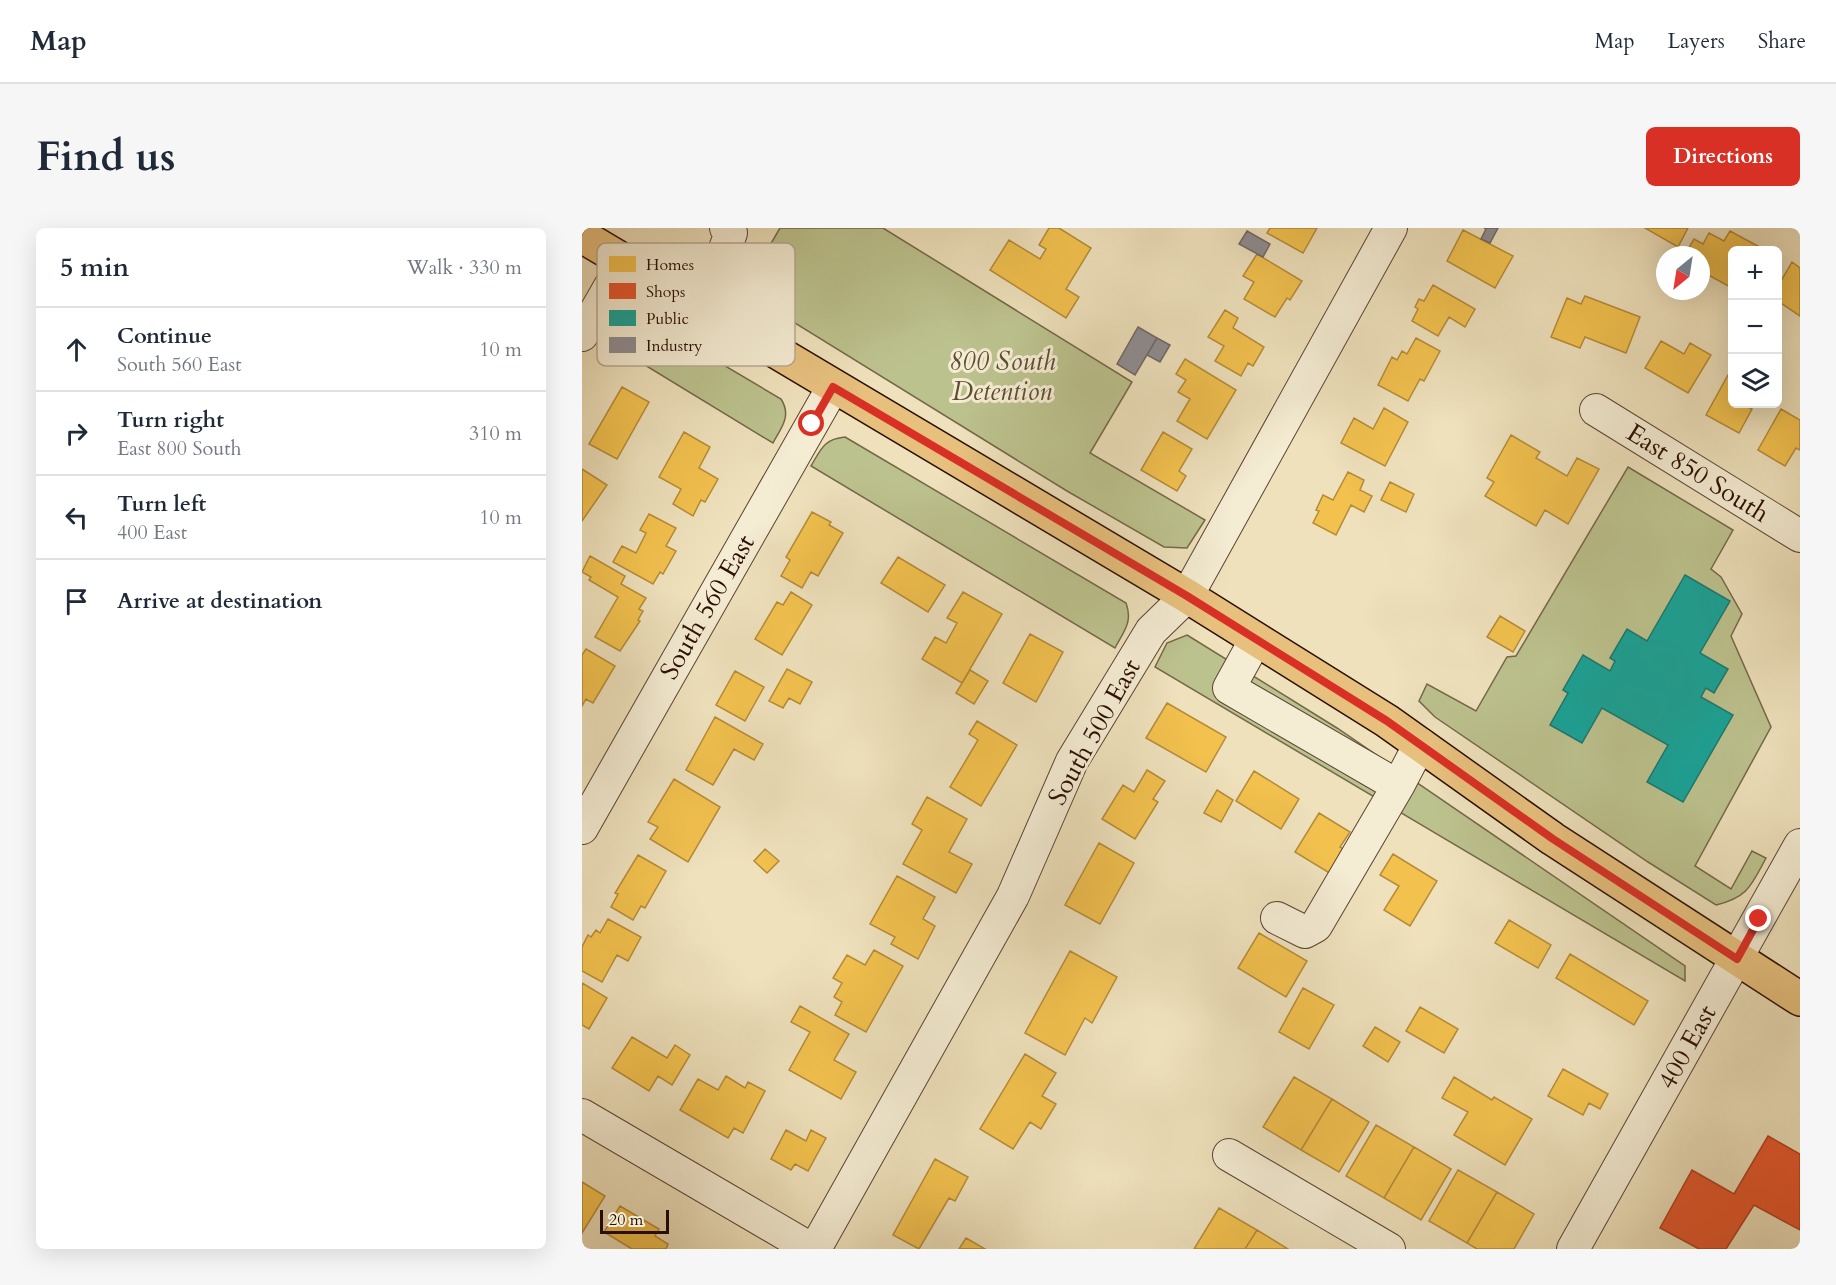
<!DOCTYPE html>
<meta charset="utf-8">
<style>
body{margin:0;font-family:Cardo,serif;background:#f6f6f7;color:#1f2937}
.controls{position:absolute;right:18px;top:18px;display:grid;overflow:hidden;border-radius:9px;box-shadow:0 6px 24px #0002}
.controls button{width:54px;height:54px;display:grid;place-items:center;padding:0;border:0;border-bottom:2px solid #e0e1e3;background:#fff;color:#1f2937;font:30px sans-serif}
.compass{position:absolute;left:1074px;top:18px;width:54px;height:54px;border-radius:50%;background:#fff;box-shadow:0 6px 24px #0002;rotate:210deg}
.scale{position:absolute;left:18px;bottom:15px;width:69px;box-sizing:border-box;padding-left:6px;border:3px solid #2b0e04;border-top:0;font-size:16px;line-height:21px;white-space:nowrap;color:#2b0e04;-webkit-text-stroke:4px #f4ecd3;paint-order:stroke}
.stop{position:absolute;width:18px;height:18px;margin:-14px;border:4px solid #d93025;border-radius:50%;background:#fff}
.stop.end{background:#d93025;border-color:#fff;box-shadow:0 2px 6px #0008}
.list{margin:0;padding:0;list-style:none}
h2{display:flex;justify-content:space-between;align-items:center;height:78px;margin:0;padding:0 24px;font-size:26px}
h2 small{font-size:20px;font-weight:400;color:#747a83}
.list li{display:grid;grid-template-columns:39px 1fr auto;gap:18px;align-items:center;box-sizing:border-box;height:84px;padding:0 24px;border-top:2px solid #e0e1e3}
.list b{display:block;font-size:22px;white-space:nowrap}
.list p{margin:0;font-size:20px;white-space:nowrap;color:#747a83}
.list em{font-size:20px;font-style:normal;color:#747a83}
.icon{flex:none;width:33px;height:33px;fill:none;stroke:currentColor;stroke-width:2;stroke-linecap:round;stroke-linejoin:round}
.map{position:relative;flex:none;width:1218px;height:1021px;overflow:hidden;border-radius:9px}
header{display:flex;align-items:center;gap:36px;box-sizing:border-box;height:84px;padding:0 30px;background:#fff;border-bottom:2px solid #e0e1e3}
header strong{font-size:28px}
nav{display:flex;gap:33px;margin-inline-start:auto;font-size:21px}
.intro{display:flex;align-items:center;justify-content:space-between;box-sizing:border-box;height:144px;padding:0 36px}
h1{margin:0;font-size:42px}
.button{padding:15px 27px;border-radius:9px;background:#d93025;color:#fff;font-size:21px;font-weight:700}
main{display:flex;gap:36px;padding:0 36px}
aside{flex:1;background:#fff;border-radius:9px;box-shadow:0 6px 24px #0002}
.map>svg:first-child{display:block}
.green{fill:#bcc28e;stroke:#746849;stroke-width:1.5}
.homes{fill:#f2c14e;stroke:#b68b38;stroke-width:1.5}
.shops{fill:#e4572e;stroke:#ac4121;stroke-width:1.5}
.public{fill:#17a398;stroke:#1d766c;stroke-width:1.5}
.industry{fill:#8d8d92;stroke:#706767;stroke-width:1.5}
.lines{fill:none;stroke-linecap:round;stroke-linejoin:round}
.minor-casing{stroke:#5c4332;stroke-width:34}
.major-casing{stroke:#2b0e04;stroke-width:36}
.minor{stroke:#f4ecd3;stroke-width:32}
.major{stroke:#e7c07e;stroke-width:33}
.route{stroke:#d93025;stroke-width:8}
.labels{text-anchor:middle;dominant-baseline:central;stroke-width:6;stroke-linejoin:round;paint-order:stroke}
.park-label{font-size:26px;font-style:italic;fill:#5e4d34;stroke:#f4ecd3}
.street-label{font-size:26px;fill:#2b0e04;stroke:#f4ecd3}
.key{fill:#f4ecd3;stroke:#b8a995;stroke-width:1.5}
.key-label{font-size:16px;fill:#2b0e04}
</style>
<header>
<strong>Map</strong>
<nav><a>Map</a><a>Layers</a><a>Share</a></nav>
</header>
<div class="intro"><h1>Find us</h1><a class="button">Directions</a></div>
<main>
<aside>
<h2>5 min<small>Walk · 330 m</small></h2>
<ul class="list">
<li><svg class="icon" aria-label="ahead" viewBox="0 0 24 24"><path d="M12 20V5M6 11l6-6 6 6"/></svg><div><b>Continue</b><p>South 560 East</p></div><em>10 m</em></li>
<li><svg class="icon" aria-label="right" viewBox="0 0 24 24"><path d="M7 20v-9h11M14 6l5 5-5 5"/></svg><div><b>Turn right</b><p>East 800 South</p></div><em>310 m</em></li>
<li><svg class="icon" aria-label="left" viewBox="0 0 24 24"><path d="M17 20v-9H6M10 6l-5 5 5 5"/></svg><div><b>Turn left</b><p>400 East</p></div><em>10 m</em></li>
<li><svg class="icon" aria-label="arrive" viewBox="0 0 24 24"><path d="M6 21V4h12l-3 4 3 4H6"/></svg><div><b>Arrive at destination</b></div></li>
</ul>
</aside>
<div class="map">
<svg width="1218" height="1021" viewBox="0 0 1218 1021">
<rect width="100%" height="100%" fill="#eee1bc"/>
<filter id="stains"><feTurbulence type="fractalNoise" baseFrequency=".00333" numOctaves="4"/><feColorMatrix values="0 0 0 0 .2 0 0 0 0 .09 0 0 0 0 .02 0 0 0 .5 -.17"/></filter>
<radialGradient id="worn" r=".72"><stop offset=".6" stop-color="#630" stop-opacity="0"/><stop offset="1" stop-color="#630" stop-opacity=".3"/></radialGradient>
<!-- green -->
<path class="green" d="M198,0H301L550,154L508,225L623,292L605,320L582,319L485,263L161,63Z
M45,87H57L199,171C210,188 199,200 191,215L25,114L35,97Z
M263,209L544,375C551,394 542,403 533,420L229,238C239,221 242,211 263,209Z
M1046,239L1151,302L1129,341L1139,349L1160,386L1149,408L1189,499L1113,638L1149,661L1170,623L1184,630C1169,658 1166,669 1134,677L1066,634L853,489L837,473L845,456L894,483L925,429L934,428Z
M605,407L755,500L1103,738V753L573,439L585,415Z"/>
<!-- homes -->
<path class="homes" d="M467,0H477L509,20L484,61L497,69L484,90L408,42L427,12L458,31L464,21L457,17Z
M688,0H735L721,25L685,5Z
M1063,0H1106L1096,19Z
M881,2L931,28L913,60L865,33Z
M1148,3L1183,22H1150V60L1119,43V27H1103L1112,11L1121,16L1127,5L1142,13Z
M675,26L720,53L708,72L705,70L693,89L662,71L672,54L661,48Z
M1210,34L1218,40V88L1196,73V58Z
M851,57L893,81L883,99L867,89L856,108L830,93L836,81L833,79L837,71L842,73Z
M1003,68L1058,89L1044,125L1003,109L998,120L969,109L985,70L999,76Z
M643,82L656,90L651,100L682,119L671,138L666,135L659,148L633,133L642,118L626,109Z
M834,110L858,123L842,153L838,151L826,173L796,157L810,129L815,132L820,123L825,126Z
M1079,113L1102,126L1108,115L1129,127L1106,165L1063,140Z
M603,131L654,162L625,211L595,193L608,171L596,164L604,152L594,146Z
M1146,147L1150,149V176H1160L1170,181L1157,205L1124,187Z
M40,159L67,174L35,231L7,216Z
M802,180L826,194L803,238L759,215L772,190L791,201Z
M1199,181L1218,192V222L1214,220L1203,238L1176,222Z
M102,204L128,219L117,240L136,251L123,274L119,272L111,288L91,276L99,261L77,249Z
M581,204L610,221L597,243L604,248L595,263L559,242Z
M929,207L958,224L954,230L985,248L995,230L1017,241L986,296L963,282L954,298L903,268L912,254L905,250Z
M0,241L25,257L0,293Z
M766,244L782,252L778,262L790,268L782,284L769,277L754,307L731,295L737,283L734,282L741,267L751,272Z
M808,254L832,266L824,284L799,272Z
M230,284L249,294L247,297L261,305L236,348L229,344L220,360L199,348L208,332L204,329Z
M67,286L94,300L84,318L94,323L81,346L78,344L71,356L31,334L40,318L54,325L64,305L58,302Z
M8,328L43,348L39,356L64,370L57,381L61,383L56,392L58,393L38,423L13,409L36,369L7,352L9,349L0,344Z
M316,329L363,357L346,384L299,355Z
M209,364L230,377L200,427L173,411L195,374L201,377Z
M381,364L420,386L380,455L340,431L353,409L364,415L375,395L365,390Z
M918,388L943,403L931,424L905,409Z
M448,406L481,424L454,474L421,455Z
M4,421L33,438L11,475L4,471L0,478V427Z
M205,441L230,454L218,476L207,470L201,480L187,473Z
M388,442L406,453L392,476L374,465Z
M153,443L182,459L163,493L134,477Z
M585,475L644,509L624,544L564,510Z
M133,489L181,516L172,532L152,521L131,557L104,542Z
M395,493L435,517L399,578L368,559L396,512L387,506Z
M565,542L583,553L571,571L576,574L553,611L520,591L541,557L552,564Z
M672,543L717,571L699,601L654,573Z
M92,551L138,579L106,634L68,611L76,599L66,594Z
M635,562L651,572L639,594L622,585Z
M345,569L385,591L367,624L390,636L374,665L321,636L340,602L330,596Z
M737,585L768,604L758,619L763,622L749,646L713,624Z
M517,615L552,635L518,696L483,677Z
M183,621L197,633L185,645L172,633Z
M811,626L855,653L828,698L802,682L817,658L798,647Z
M56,627L84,643L63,680L59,678L51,692L29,679L36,666L33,665Z
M315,648L353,669L341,691L353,698L336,731L309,716L313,709L288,696Z
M26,691L59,709L46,733L35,727L20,754L0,743V719L6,707L9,709L14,702L18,705Z
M927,692L969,717L956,740L913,715Z
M677,705L725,733L704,769L656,740Z
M292,722L321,738L284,804L253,787L260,774L252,769L260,755L251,750L265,727L283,737Z
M488,723L535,749L510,795L503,790L483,827L443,805Z
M988,726L1066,773L1052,797L974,750Z
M0,755L25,770L7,801L0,797Z
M721,760L752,777L727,821L697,804Z
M218,778L267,806L252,832L274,844L259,871L207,842L228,804L209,794Z
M838,779L876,801L862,825L824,803Z
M793,799L818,814L806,834L781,818Z
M50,809L85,830L93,817L108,827L90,857L76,848L67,863L30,840Z
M443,826L474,845L460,868L474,876L459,901L448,894L431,921L398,901Z
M981,841L1026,866L1018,881L1007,875L1001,887L966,868Z
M144,848L163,860L166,854L183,863L161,905L152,900L146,910L98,882L116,851L136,862Z
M712,849L750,871L719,922L681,899Z
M872,849L910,872L912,869L950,891L923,937L872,907L886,884L860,870Z
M750,871L787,894L757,944L719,922Z
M794,897L832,919L802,970L764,948Z
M204,902L224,913L229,902L244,910L226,943L213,936L209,942L189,931Z
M832,919L869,941L839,992L802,970Z
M353,931L386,949L373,973L367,970L337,1021L311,1007Z
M876,942L915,964L885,1015L847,993Z
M0,954L23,968L0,1005Z
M915,964L952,986L932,1021H895L885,1015Z
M38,978L77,1001L73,1008L86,1016L84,1021H50L22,1004Z
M637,980L675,1002L663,1021H612Z
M675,1002L706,1021H663Z
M384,1010L403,1021H377Z"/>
<!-- shops -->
<path class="shops" d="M1186,908L1218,926V1002L1172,977L1144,1021H1117L1078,1000L1110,942L1152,966Z"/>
<!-- public -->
<path class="public" d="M1103,347L1148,373L1118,425L1146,441L1132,465L1124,460L1119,469L1151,487L1101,574L1065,554L1086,517L1020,480L1000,515L968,497L986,465L981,462L1001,427L1028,443L1033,433L1028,430L1045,401L1065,413Z"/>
<!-- industry -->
<path class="industry" d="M902,0H916L908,15L899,11L904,1Z
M665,3L688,16L681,29L657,16Z
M556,99L575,110L553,147L535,136Z
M575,110L588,117L578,134L565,127Z"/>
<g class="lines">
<!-- minor casing -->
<g class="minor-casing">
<path id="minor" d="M113,76L137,36L149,5L144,0
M0,107L42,34
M1014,182L1218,308
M674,411L647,460L816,558L838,516
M0,600L251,159
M695,690L723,704L734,698L816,558
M0,887L229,1021
M647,927L807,1021
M233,1021L431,668L490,533L569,403L605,368L809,0
M991,1021L1218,617"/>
</g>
<!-- major casing -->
<g class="major-casing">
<path id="major" d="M0,8L605,368L805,493L971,611L1218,771"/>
</g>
<!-- minor -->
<use href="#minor" class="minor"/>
<!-- major -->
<use href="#major" class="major"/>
</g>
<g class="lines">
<!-- route -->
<path class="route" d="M230,196L251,159L605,368L805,493L971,611L1155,731L1177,691"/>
</g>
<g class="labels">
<!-- park labels -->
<g class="park-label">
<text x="420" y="133">800 South<tspan x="420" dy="30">Detention</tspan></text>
</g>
<!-- street labels -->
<g class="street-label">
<text transform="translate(1116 245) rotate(32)">East 850 South</text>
<text transform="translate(125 379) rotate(-60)">South 560 East</text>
<text transform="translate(512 504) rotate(-61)">South 500 East</text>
<text transform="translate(1105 819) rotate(-61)">400 East</text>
</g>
</g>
<!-- legend -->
<rect x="15" y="15" width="198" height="123" rx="9" class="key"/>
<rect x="27" y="28" width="27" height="16" fill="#f2c14e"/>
<rect x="27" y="55" width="27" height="16" fill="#e4572e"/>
<rect x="27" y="82" width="27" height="16" fill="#17a398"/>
<rect x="27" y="109" width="27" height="16" fill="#8d8d92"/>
<g class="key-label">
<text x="64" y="42">Homes</text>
<text x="64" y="69">Shops</text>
<text x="64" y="96">Public</text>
<text x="64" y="123">Industry</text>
</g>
<rect width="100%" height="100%" filter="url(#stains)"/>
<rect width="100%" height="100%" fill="url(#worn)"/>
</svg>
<div class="controls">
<button>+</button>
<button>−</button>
<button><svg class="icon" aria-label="layers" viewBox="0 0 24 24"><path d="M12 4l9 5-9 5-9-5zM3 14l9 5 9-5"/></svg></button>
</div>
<svg class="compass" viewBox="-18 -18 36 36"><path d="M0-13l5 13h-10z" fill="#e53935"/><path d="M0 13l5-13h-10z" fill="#747a83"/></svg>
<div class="scale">20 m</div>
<div class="stop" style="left:230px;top:196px"></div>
<div class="stop end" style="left:1177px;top:691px"></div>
</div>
</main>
